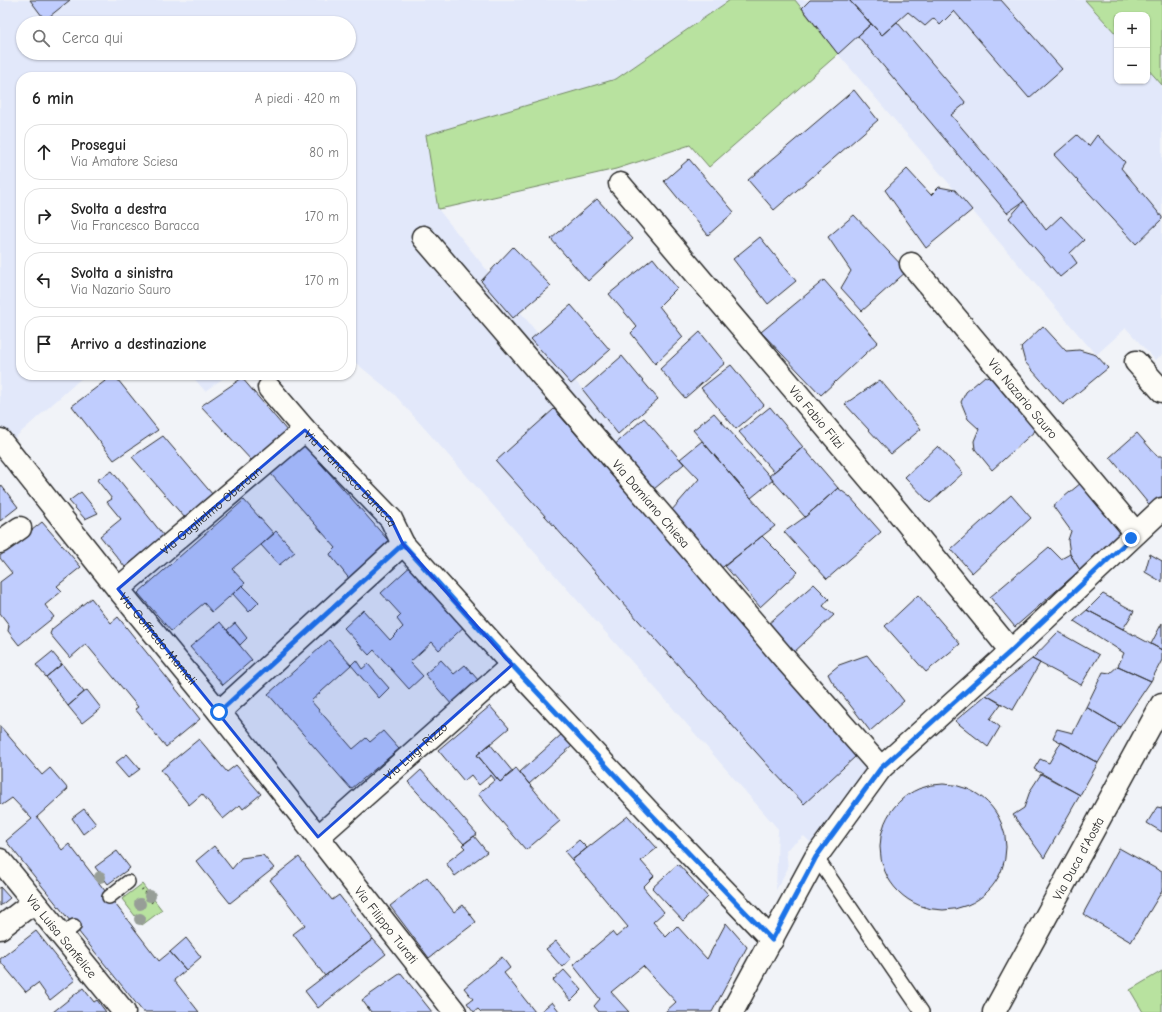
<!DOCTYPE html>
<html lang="it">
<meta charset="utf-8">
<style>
body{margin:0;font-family:"Comic Neue",sans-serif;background:#f2f2f2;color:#222}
.controls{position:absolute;right:12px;top:12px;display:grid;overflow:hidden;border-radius:8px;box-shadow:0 1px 3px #0004}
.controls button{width:36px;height:36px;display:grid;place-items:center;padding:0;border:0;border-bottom:1px solid #e0e0e0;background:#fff;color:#222;font:20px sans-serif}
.stop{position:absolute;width:12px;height:12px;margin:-9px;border:3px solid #1a73e8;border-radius:50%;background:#fff}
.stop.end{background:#1a73e8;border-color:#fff;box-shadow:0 1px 4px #0008}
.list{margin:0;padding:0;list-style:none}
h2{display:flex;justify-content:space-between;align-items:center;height:52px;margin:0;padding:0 16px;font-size:17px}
h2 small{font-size:13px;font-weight:400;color:#767676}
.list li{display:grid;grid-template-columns:26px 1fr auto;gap:12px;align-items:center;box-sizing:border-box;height:56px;margin:0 8px 8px;padding:0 8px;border:1px solid #e0e0e0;border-radius:16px}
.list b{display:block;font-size:15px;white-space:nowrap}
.list p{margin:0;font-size:13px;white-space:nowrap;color:#767676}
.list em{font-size:13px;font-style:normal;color:#767676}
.icon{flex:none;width:22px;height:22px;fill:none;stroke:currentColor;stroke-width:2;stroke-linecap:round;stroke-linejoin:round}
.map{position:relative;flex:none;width:1162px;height:1012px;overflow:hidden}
.search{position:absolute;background:#fff;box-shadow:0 1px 3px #0004;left:16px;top:16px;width:340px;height:44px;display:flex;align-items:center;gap:10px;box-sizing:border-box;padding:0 14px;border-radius:22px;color:#767676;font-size:15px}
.panel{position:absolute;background:#fff;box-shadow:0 1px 3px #0004;left:16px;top:72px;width:340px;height:308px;border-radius:16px}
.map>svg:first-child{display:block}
.built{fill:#e2e8fa;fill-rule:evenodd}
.green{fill:#b8e29f;stroke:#728665}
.building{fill:#c0cdfe;stroke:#2b2b2b}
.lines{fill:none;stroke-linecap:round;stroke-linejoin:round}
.lane-casing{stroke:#2b2b2b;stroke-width:16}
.street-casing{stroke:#2b2b2b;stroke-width:25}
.secondary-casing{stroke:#2b2b2b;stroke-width:25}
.path{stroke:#2b2b2b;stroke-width:2.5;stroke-dasharray:1 3;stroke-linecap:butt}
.lane{stroke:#fdfcf7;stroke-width:13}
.street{stroke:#fdfcf7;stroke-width:22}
.secondary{stroke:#fdfcf7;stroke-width:22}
.tree{fill:#979e97}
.route{stroke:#1a73e8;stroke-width:5}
.marked{fill:#1d4ed8;fill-opacity:0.2;stroke:#1d4ed8;stroke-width:3;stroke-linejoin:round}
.labels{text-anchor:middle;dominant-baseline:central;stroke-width:3.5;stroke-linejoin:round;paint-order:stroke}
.street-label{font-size:13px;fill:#2b2b2b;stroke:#fdfcf7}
</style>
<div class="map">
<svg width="1162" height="1012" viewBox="0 0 1162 1012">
<rect width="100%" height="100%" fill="#f1f3f8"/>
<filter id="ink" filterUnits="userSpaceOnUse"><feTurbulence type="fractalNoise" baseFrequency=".025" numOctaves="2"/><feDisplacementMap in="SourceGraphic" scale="8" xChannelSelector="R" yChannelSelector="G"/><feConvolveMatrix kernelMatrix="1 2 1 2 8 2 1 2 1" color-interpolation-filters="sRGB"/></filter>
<g filter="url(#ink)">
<!-- built -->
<path class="built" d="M0,0H730L616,79L426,135L438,209L618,434L669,511L882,757L825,857L804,836L786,850L788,868L776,890L778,829L664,698L394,394L351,359V77H21V375H85L11,441L0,426ZM23,23H349V53H23Z
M795,0H1085L1117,35V81H1147V68L1162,85V355L1155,360L1126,328L1096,355L838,54Z
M191,375H228L205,391Z"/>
<!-- green -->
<path class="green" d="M730,0H795L838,54L709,167L690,145L616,169L454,206L438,209L426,135L616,79Z
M1085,0H1162V85L1147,68V15H1117V35Z
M142,884L162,910L142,925L122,899Z
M1162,971V1012H1143L1130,990Z"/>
<!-- building -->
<path class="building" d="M30,0H70L45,20Z
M810,0H849L871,24L838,54L802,8Z
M849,0H1001L1062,69L1029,98L954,11L940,25L934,18L925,26L908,12L882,35Z
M897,22L966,103L951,115L1024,201L1007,213L858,36L871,24L882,35Z
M854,90L878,120L774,210L748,180Z
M1077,135L1089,146L1097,135L1125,162L1121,168L1162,217V219L1136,244L1054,155Z
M689,159L734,212L708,235L664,181Z
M907,169L931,195L939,187L955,190L972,210L926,248L885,190Z
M597,199L633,239L588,281L551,239Z
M1024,201L1046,230L1061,216L1084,240L1070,253L1077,263L1060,277L1009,218Z
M854,215L907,271L862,311L841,288L851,271L828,237Z
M760,237L796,281L768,304L733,259Z
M513,247L551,286L513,318L481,281Z
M653,258L677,288L659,306L683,337L655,364L631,333L637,327L609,294Z
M824,280L878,342L821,395L761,332Z
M571,305L610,350L571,384L531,339Z
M1043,326L1066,351L1079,350L1096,355L1108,368L1063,405L1025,362L1021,347Z
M700,332L725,363L685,398L660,369Z
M622,356L658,399L618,434L583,390Z
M731,365L764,405L736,429L701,388Z
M113,375H114L158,430L114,460L72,406Z
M985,376L999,382L1036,430L992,470L975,449L974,441L979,429L968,419L961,402L966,392Z
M242,378L288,432L252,461L201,406Z
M880,380L921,429L891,454L845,404Z
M770,407L803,447L774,472L739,432Z
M554,409L856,756L804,804L772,770L496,461Z
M714,413L773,480L751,498L693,430Z
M644,418L684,464L648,494L610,449Z
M1137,433L1157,456H1162V509L1157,514L1110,457Z
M163,436L213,495L185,518L132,457Z
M702,441L775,526L719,570L671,511L699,479L680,459Z
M302,442L393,546L351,581L331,556L330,554L336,548L271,474Z
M938,446L963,473L930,503L905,477Z
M803,447L838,488L805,517L769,476Z
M112,471L164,536L125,567L100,536L121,519L107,502L112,499L97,480Z
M1081,483L1131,538L1086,580L1070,554L1068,540L1071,531L1053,506Z
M1,485L18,507L0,521V486Z
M838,488L850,497L881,532L827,579L784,532L805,517Z
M81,492L98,513L85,519L69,501Z
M1011,495L1031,518L972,573L951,549Z
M244,500L274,534L232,569L245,583L212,612L204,603L171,631L138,593Z
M42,522L81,567L57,586L62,591L45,605L54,617L19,645L8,631L9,625L0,613V582L12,573L0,558V556Z
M276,531L295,552L279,565L261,545Z
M762,536L798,572L760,607L725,566Z
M1049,547L1061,559L1070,554L1080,570L1015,627L990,597Z
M1150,554L1162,561V582L1145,572Z
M415,562L469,622L439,650L432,642L410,662L423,676L409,689L374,650L369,655L344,628L363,610L390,640L403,627L397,619L401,615L381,593Z
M814,584L829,599L823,606L834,615L792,654L767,625Z
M242,585L259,602L249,612L233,594Z
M1103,594L1134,611L1123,629L1087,610Z
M918,595L960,644L926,672L885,626Z
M91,598L111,623L118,617L200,719L166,747L135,709L138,707L86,644L70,658L50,634L52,629Z
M1087,610L1162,650V660L1151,681L1118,666L1124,653L1074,621Z
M220,622L252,660L223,685L190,647Z
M235,623L247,638L240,645L227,630Z
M1162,623V650L1151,644Z
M1058,632L1099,655L1081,685L1032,659Z
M329,640L351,665L311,701L353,749L366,738L370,742L383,731L399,749L351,789L268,694Z
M52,652L62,664L46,677L36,665Z
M867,655L904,701L870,731L831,680L828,674L839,665Z
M1032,659L1040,663L1013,710L986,695Z
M356,660L362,669L368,664L389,688L379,698L351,665Z
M441,660L454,674L465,665L479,681L452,705L425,674Z
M62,664L84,692L68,706L46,677Z
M1118,666L1151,681L1120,727L1086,707L1103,672L1110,673Z
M87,690L101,708L82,723L68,706Z
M986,695L1001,704L990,719L1000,727L988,747L955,721Z
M490,706L509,728L477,755L500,782L516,768L560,821L526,850L478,794L495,780L491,775L479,785L471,775L464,781L438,750Z
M1086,707L1120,727L1098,763L1053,738L1057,729L1073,733Z
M0,726L42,775L50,768L68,789L37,817L62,850L69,844L159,961L170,952L186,970L174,980L199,1012H143L6,841L32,819L12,798L2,805L0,803Z
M562,734L572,746L529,784L520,772Z
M199,739L227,772L236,765L261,794L243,809L240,805L223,819L202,794L189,805L161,770Z
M1061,742L1098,763L1080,795L1034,769L1040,759L1049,763Z
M490,744L513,772L500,782L477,755Z
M127,754L140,769L128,778L115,763Z
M421,770L477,834L464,844L408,782Z
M1041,774L1080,795L1044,858L1013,815L1024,808L1030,791Z
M880 847a63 63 0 1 1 126 0a63 63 0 1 1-126 0Z
M1157,807L1162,808V832L1147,823Z
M84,809L96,824L83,834L72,818Z
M628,816L657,848L641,861L654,876L643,887L664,912L653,922L666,937L677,926L707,959L726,923L747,947L712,1012H665L676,1002L643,966L611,992L629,1012H599L594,1006L600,999L573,965L612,932L616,937L628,927L572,860Z
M474,836L487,852L455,876L446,863L465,848L462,845Z
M579,840L587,848L572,860L565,852Z
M214,846L232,869L241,858L263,855L274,868L230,903L196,861Z
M1119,848L1162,872V891L1131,942L1083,914Z
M117,851L130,868L108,884L95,867Z
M299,857L332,900L339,895L373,939L325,976L293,934L305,925L270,880Z
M678,864L708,897L683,921L652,888Z
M427,877L454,912L463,905L476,922L429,958L390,906Z
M0,887L10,898L0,906Z
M36,931L75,980L50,1000L38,983L26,992L0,961V959Z
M186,938L201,957L186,970L170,952Z
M373,939L386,954L318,1008L305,991Z
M556,941L571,959L562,967L546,949Z
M502,957L510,968L504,973L535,1012H481L478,1009L474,1012L467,1003L473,999L464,988Z
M564,970L582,990L571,1001L553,980Z
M401,973L432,1012H371L362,1000Z
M83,988L94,1002L97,1000L106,1012H53Z
M552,1002L559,1011L558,1012H540Z"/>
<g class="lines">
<!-- lane casing -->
<g class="lane-casing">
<path id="lane" d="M816,857L922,1012
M109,897L128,882
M62,936L74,926"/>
</g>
<!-- street casing -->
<g class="street-casing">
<g id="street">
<path id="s1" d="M620,184L897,511L1011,651"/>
<path id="s2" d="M423,237L784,658L881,768"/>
<path id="s3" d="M911,264L1136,533"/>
<path d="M1136,362L1162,391"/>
<path id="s4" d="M269,388L305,430L391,519L403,544L512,665L651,814L772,940"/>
<path id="s5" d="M0,440L118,589L219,712L318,837L455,1012"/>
<path d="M0,542L20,528"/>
<path id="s6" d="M118,589L305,430"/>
<path d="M219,712L403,544"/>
<path id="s7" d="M318,837L512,665"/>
<path id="s8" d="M0,860L124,1012"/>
<path d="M0,928L34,902"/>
<path d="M732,1012L816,857L881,768L1011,651L1162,509"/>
</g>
</g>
<!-- secondary casing -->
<g class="secondary-casing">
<g id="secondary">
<path id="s9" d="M994,1012L1162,704"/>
</g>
</g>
<!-- path -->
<path class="path" d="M142,889L154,905"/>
<!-- lane -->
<use href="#lane" class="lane"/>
<!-- street -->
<use href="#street" class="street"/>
<!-- secondary -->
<use href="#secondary" class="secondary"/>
</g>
<!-- trees -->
<g class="tree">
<circle cx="100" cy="877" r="6"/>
<circle cx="150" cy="896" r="6"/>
<circle cx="140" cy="904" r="6"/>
<circle cx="140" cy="919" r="6"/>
</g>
</g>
<g class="lines" filter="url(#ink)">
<!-- route -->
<path class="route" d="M219,712L403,544L512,665L651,814L772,940L816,857L881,768L1011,651L1131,538"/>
</g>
<!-- marked area -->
<path class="marked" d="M305,430L391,519L403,544L512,665L318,837L118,589Z"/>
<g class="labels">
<!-- street labels -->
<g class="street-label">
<text stroke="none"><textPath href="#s3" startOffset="175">Via Nazario Sauro</textPath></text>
<text stroke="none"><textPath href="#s1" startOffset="305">Via Fabio Filzi</textPath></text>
<text stroke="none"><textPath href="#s4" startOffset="122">Via Francesco Baracca</textPath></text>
<text stroke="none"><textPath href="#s2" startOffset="351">Via Damiano Chiesa</textPath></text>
<text stroke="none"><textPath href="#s6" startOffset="122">Via Guglielmo Oberdan</textPath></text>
<text stroke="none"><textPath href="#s5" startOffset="254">Via Goffredo Mameli</textPath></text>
<text stroke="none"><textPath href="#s7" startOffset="130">Via Luigi Rizzo</textPath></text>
<text stroke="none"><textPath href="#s9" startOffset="175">Via Duca d'Aosta</textPath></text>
<text stroke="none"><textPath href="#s5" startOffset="620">Via Filippo Turati</textPath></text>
<text stroke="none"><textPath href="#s8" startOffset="98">Via Luisa Sanfelice</textPath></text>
</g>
</g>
</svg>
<div class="controls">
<button>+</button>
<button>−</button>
</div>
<div class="stop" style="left:219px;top:712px"></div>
<div class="stop end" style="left:1131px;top:538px"></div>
<div class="search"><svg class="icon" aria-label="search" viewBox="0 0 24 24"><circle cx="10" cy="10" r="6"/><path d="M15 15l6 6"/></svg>Cerca qui</div>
<section class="panel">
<h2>6 min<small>A piedi · 420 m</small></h2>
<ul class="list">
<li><svg class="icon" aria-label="ahead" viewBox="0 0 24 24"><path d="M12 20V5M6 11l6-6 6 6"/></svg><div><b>Prosegui</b><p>Via Amatore Sciesa</p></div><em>80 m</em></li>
<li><svg class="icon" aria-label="right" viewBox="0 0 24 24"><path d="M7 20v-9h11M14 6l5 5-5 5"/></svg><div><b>Svolta a destra</b><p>Via Francesco Baracca</p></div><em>170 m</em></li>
<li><svg class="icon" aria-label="left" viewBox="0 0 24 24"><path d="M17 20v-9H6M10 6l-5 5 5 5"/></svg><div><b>Svolta a sinistra</b><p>Via Nazario Sauro</p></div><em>170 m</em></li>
<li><svg class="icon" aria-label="arrive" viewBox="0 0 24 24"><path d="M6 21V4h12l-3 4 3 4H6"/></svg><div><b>Arrivo a destinazione</b></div></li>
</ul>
</section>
</div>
